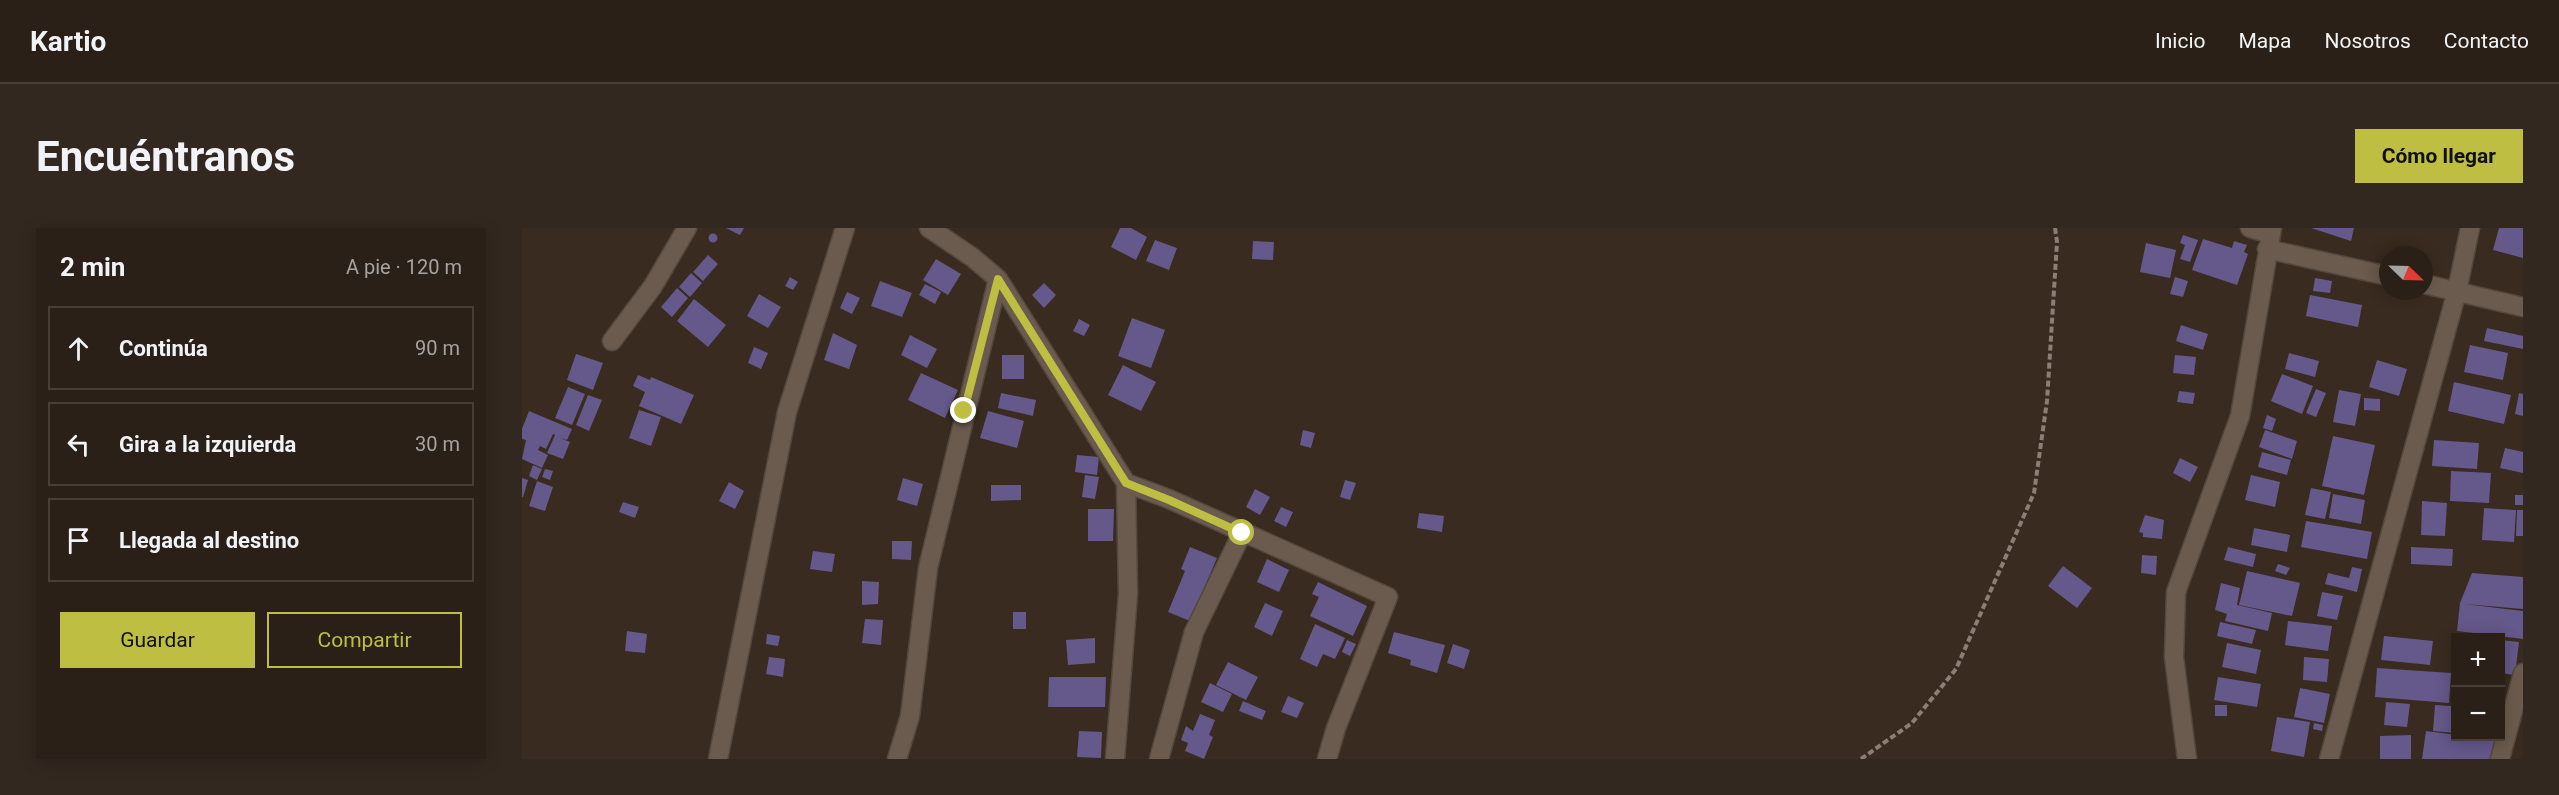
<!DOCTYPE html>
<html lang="es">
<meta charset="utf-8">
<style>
body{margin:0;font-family:Roboto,sans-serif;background:#332820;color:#f1f3f6}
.controls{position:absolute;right:18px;bottom:18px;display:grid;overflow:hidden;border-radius:0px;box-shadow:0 3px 15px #0003}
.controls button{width:54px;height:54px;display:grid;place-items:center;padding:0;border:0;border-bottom:2px solid #473e36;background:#2b2017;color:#f1f3f6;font:30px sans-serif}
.compass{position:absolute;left:1857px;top:18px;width:54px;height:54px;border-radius:50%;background:#2b2017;box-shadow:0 3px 15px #0003;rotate:113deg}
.stop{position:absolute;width:18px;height:18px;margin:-14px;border:4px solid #bebf42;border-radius:50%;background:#fff}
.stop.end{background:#bebf42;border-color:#fff;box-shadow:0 2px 6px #0008}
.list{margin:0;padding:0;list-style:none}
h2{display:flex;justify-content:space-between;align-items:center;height:78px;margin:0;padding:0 24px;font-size:26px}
h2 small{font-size:20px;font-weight:400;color:#a6a3a1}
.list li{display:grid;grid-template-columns:39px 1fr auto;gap:18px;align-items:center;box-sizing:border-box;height:84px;margin:0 12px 12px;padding:0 12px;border:2px solid #473e36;border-radius:0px}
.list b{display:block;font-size:22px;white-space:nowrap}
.list em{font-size:20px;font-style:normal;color:#a6a3a1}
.actions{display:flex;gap:12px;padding:18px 24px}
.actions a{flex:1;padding:14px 0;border:2px solid #bebf42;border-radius:0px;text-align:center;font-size:21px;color:#bebf42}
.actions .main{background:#bebf42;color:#111}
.icon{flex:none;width:33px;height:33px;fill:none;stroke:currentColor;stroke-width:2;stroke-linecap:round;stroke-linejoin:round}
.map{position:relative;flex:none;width:2001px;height:531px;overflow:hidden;border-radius:0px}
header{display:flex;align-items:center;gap:36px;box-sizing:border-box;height:84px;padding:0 30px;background:#2b2017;border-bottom:2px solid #473e36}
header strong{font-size:28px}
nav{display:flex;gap:33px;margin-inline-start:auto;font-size:21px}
.intro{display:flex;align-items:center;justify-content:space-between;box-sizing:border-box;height:144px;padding:0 36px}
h1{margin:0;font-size:42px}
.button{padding:15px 27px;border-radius:0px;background:#bebf42;color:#111;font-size:21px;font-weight:700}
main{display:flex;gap:36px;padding:0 36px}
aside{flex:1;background:#2b2017;border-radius:0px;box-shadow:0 3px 15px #0003}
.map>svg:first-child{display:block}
.building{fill:#65588a}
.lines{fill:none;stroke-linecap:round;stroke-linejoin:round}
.street-casing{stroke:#54483e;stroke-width:21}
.path{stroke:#8b7f75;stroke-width:4;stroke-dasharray:6 3;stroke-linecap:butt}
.street{stroke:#6b5b4e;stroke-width:18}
.route{stroke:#bebf42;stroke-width:8}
</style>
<header>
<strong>Kartio</strong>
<nav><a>Inicio</a><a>Mapa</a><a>Nosotros</a><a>Contacto</a></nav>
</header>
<div class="intro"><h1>Encuéntranos</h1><a class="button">Cómo llegar</a></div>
<main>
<aside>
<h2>2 min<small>A pie · 120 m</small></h2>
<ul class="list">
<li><svg class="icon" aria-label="ahead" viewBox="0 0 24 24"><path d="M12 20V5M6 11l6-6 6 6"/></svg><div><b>Continúa</b></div><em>90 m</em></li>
<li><svg class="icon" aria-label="left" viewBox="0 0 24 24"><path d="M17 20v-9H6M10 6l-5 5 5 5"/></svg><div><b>Gira a la izquierda</b></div><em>30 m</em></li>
<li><svg class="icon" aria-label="arrive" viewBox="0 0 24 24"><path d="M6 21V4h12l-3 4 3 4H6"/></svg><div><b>Llegada al destino</b></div></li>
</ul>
<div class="actions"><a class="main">Guardar</a><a>Compartir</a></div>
</aside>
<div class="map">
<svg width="2001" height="531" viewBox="0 0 2001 531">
<rect width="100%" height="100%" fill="#392b1f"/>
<!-- building -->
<path class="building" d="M204,0H222L218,7Z
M598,0H609L625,9L614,32L589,19Z
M1789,0H1832L1829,13Z
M1977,0H2001V30L1971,22Z
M186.5 10a4.5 4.5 0 1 1 9 0a4.5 4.5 0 1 1-9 0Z
M1661,7L1676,12L1668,34L1658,31L1663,17L1658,15Z
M1681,11L1710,20L1712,13L1725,17L1722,24L1726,26L1715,57L1670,42Z
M633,12L655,20L647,42L624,33Z
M731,13L752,14L751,32L730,31Z
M1624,15L1654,22L1648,50L1618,44Z
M186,27L196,36L181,53L171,44Z
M414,31L439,46L426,67L401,52Z
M169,45L180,55L168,69L157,59Z
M268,49L276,54L271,62L263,58Z
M1653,49L1666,53L1661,69L1648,66Z
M1793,50L1810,53L1808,65L1791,63Z
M358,53L390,65L380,89L349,78Z
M522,55L534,67L522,80L510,67Z
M403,56L419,64L413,76L397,67Z
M155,60L166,70L150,89L139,79Z
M325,64L338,70L330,86L318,80Z
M237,66L259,79L246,100L225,88Z
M1788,67L1840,77L1836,99L1784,88Z
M172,71L204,97L186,119L155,93Z
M610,90L643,102L629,140L596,128Z
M557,91L568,97L562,108L551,103Z
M1659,97L1686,106L1681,122L1654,113Z
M1965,100L2001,108V121L1962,113Z
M311,105L335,117L327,141L302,132Z
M388,107L415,121L405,140L379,127Z
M1948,117L1986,125L1981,152L1942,144Z
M232,119L246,125L239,141L226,135Z
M1767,125L1797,133L1793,149L1763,141Z
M54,126L81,135L71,162L45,152Z
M480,127H502V151H480Z
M1653,127L1674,129L1672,147L1651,145Z
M1855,132L1885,141L1877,168L1847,159Z
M601,137L634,154L619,183L586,167Z
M399,145L436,162L423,190L386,172Z
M1760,146L1791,158L1780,186L1749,173Z
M116,147L128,152L129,149L172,167L159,196L117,178L123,164L111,158Z
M1932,154L1989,167L1982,196L1926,183Z
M46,159L63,166L50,197L33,190Z
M1794,161L1804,165L1794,189L1784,185Z
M1817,162L1839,166L1833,198L1811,194Z
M1657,163L1673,165L1671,176L1655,174Z
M479,165L514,172L511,188L476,180Z
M1997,165L2001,166V188L1993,186Z
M66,167L80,172L67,203L54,197Z
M1842,170L1858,171V183L1842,182Z
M117,182L139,189L129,218L107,210Z
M7,183L50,201L45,212L38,210L48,214L41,231L25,225L33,207L31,206L24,221L18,218L16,222L26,227L20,240L0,231L4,212L0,211V201Z
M466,183L502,193L495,220L458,210Z
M1745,187L1754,191L1750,203L1741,200Z
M781,202L793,205L789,220L778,217Z
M1743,202L1775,213L1770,231L1737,219Z
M1811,208L1853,217L1842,267L1800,258Z
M1912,212L1957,215L1955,241L1910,238Z
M1983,220L2001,224V245L1978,240Z
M1740,224L1769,232L1765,247L1736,239Z
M555,227L577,229L575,247L553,244Z
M1658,230L1676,239L1668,254L1651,245Z
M11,237L20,241L15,252L7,248Z
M23,241L31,243L28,252L20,249Z
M1929,243L1969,245L1967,275L1928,273Z
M563,247L577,249L573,271L560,269Z
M1729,247L1758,254L1753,279L1723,272Z
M0,250L6,252L1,269H0Z
M381,250L401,256L395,278L375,272Z
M823,252L834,255L828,272L818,269Z
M15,253L31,259L23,283L7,278Z
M207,254L222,263L213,281L197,273Z
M469,257H499V272L469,273Z
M1789,260L1809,264L1803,291L1783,287Z
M733,261L748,269L738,287L724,279Z
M1811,266L1843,272L1839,296L1807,290Z
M1993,267H2001V277H1993Z
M1900,273L1925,275L1923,308L1899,307Z
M101,274L117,279L113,290L97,284Z
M759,279L771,284L764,299L752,293Z
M1962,280L1994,282L1992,314L1960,312Z
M566,281H592L591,313H566Z
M1995,282H2001V308H1994Z
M897,285L922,288L920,304L895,300Z
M1623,287L1642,292L1640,311L1621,309V305L1617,304Z
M1784,293L1850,304L1845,331L1779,319Z
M1732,300L1768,307L1765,324L1729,317Z
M370,313H390L389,332L370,331Z
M668,319L695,330L668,393L646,384L663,343L659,341Z
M1706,319L1734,326L1731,339L1702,332Z
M1889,319L1931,321L1930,338L1889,336Z
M291,323L313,326L310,344L288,341Z
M1620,327L1635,328L1634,347L1619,345Z
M745,331L767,342L757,364L735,354Z
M1756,336L1768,340L1764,347L1753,343Z
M1541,338L1570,360L1555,380L1526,358Z
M1830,339L1840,341L1835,364L1803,356L1806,345L1827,350Z
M1725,343L1778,355L1770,388L1717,377Z
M1950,345L2001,349V381L1942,376L2001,383V411L1935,403L1938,375Z
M340,353L357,354L356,376L340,377Z
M796,354L845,378L831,408L788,388L797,369L790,366Z
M1699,355L1718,360L1715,377L1750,385L1746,403L1703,393L1705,386L1693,382Z
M1800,364L1821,368L1815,392L1795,388Z
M743,375L761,383L750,408L732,399Z
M491,384H504V401H491Z
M343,391L361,392L359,417L340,415Z
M1766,393L1810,398L1806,423L1763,417Z
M1698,394L1734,402L1730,416L1695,408Z
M793,396L823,410L813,431L801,426L795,439L778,431Z
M105,403L125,406L123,425L103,423Z
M872,404L923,417L915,445L888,437L889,432L866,425Z
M245,406L258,408L256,418L244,416Z
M1862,408L1911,413L1908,437L1859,432Z
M573,410V435L546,437L544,412Z
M825,412L834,416L828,428L820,424Z
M1978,412L1997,414L1993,447L1978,445Z
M1705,415L1739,422L1734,446L1700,439Z
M931,416L948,422L942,441L925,435Z
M247,429L263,431L261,449L244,446Z
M1782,429L1807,431L1805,454L1781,452Z
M706,434L736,449L724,472L694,457Z
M1855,440L1929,445L1927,475L1853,469Z
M527,449H584L583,479H526Z
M1696,449L1739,456L1735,479L1692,472Z
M688,455L710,466L701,484L679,474Z
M1930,458H1934V505L1911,503L1913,477L1929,478Z
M1778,460L1808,466L1802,495L1772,489Z
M766,468L782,475L775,490L759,484Z
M721,473L744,483L740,492L717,483Z
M1864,474L1888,476L1885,499L1862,497Z
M1693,477H1705V488H1693Z
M678,486L693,492L687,507L691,509L682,531L663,523L666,515L659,512L664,498L671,503Z
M1755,489L1788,494L1782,529L1749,523Z
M1792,495L1801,497L1800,503L1791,501Z
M557,503L580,504L579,530L555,529Z
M1904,503L1973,512L1971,531H1900Z
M1889,507V531H1858V508Z"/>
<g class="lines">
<!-- street casing -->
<g class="street-casing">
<path id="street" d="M407,0L450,29L476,51L604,255L647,271L866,369L814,500L805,531
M1728,0L1748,6
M1745,21L1866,48
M1902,56L2001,79
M90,113L131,58L165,0
M196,531L265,184L323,0
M375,531L388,488L406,340L476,51
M593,531L606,366L604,255
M637,531L672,404L720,305
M1665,531L1652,429L1654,364L1718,188L1750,0
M1807,531L1935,63L1948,0
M1978,531L2001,445"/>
</g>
<!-- path -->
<path class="path" d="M1339,531L1390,495L1434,441L1512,265L1525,173L1535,14L1533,0"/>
<!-- street -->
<use href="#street" class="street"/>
</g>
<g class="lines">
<!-- route -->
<path class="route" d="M442,183L476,51L604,255L647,272L720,305"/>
</g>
</svg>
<div class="controls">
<button>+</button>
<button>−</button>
</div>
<svg class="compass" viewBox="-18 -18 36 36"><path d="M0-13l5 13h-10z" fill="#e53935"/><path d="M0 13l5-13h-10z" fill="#a6a3a1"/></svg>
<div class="stop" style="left:720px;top:305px"></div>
<div class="stop end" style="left:442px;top:183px"></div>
</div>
</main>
